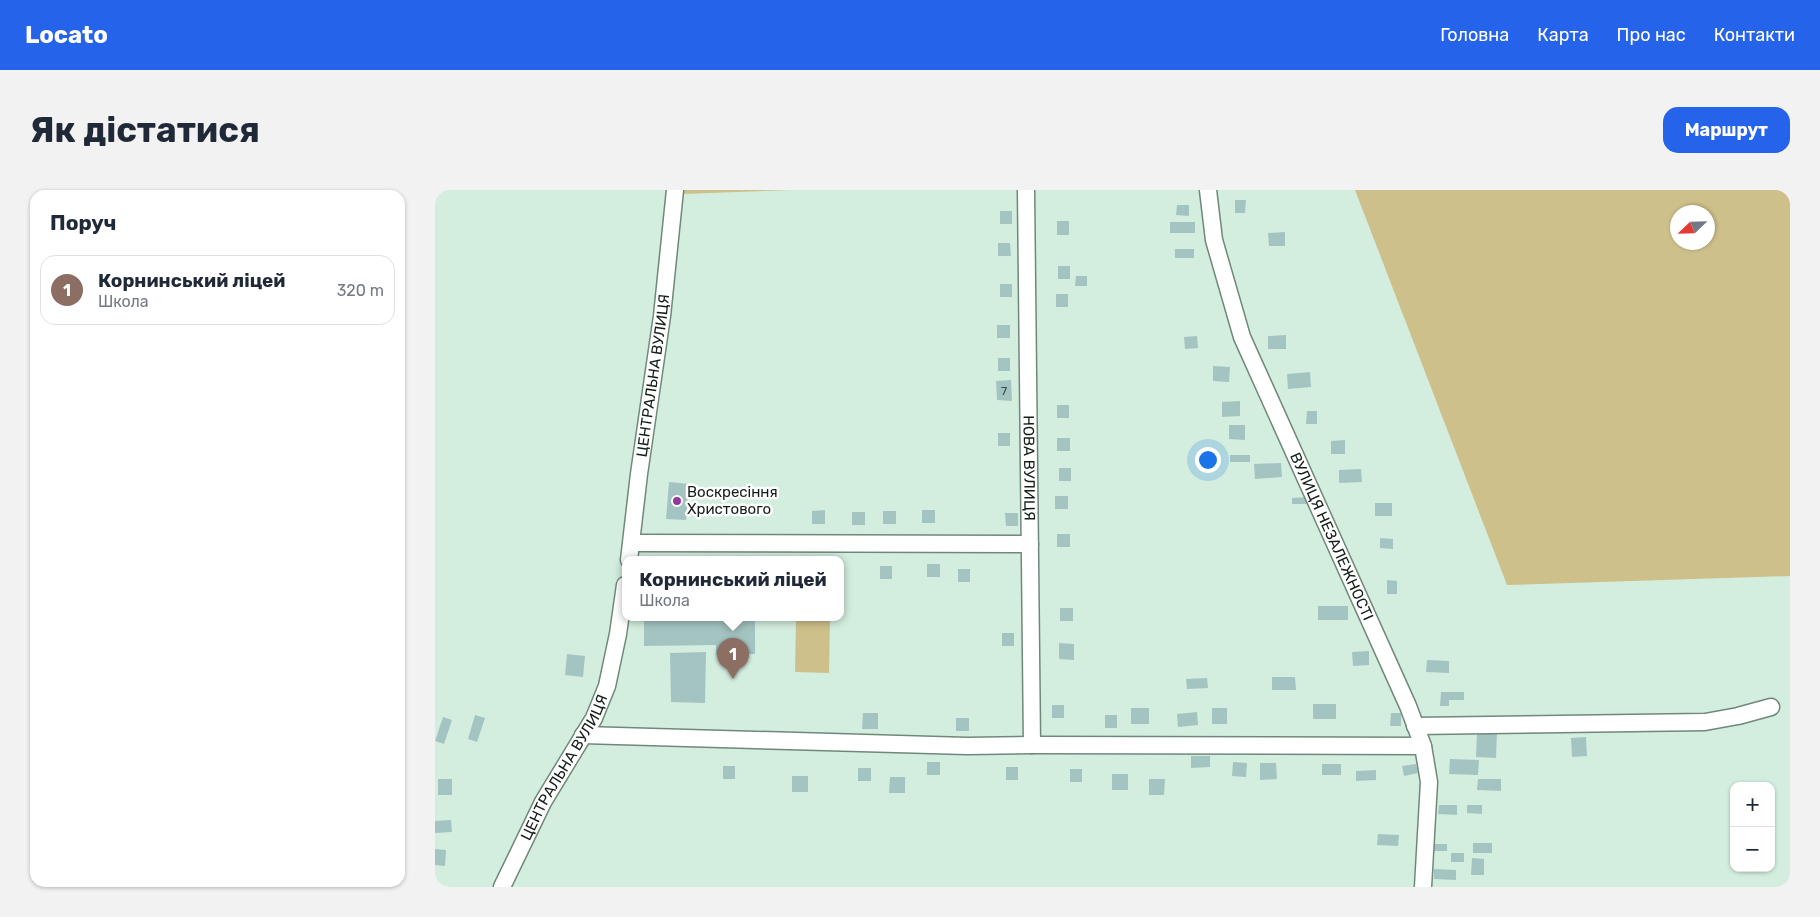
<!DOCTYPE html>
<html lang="uk">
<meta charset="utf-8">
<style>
body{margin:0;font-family:Rubik,sans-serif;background:#f2f2f3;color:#1f2937}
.controls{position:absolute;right:15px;bottom:15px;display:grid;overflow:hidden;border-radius:10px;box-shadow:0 1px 4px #0004}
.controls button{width:45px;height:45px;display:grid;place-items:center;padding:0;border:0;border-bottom:1px solid #e0e1e3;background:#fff;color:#1f2937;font:25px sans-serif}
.compass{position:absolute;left:1235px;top:15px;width:45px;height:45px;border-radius:50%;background:#fff;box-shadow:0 1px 4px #0004;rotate:247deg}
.you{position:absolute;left:772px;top:269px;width:18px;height:18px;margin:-12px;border:4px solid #fff;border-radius:50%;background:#1a73e8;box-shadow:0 0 0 8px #1a73e833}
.badge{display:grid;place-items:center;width:32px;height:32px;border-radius:50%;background:#2563eb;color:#fff;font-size:16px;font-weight:700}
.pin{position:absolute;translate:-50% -41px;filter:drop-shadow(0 1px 2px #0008)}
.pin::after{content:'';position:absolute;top:26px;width:18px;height:15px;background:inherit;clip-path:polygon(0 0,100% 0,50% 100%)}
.popup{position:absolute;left:187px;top:366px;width:222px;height:65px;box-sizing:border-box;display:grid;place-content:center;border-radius:10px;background:#fff;filter:drop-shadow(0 1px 4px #0005);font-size:16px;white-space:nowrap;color:#747a83}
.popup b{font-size:19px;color:#1f2937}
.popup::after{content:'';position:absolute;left:50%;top:100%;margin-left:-10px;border:10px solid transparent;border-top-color:#fff}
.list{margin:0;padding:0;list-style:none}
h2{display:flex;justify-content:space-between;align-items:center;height:65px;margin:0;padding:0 20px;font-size:21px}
h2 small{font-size:16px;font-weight:400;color:#747a83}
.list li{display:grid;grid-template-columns:32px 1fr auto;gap:15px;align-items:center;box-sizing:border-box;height:70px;margin:0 10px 10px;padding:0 10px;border:1px solid #e0e1e3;border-radius:15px}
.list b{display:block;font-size:19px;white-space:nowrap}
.list p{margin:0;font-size:16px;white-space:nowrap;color:#747a83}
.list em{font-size:16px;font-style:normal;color:#747a83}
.map{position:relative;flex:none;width:1355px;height:697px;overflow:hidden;border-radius:15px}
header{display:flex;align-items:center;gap:30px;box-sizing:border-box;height:70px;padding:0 25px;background:#2563eb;color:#fff}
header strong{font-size:24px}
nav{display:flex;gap:28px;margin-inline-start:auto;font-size:18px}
.intro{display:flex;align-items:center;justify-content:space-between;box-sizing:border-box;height:120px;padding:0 30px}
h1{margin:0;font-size:35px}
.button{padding:12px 22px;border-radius:15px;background:#2563eb;color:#fff;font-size:18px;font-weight:700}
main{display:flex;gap:30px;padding:0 30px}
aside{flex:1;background:#fff;border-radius:15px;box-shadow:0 1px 4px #0004}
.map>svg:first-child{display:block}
.green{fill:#cec08a;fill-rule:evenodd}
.building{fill:#a4c4c2}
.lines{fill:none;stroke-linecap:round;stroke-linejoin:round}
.minor-casing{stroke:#70887a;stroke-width:19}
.minor{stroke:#fff;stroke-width:16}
.poi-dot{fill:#9437a1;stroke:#fff;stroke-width:2}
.labels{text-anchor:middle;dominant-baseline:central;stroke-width:5;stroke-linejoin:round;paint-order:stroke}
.number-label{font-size:12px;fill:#394844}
.street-label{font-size:15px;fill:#151f1a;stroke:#fff}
.poi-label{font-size:15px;fill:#151f1a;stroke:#fff;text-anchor:start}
</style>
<header>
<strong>Locato</strong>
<nav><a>Головна</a><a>Карта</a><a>Про нас</a><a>Контакти</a></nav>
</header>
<div class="intro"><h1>Як дістатися</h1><a class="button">Маршрут</a></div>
<main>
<aside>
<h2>Поруч<small></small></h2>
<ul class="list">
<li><span class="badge" style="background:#8d6e63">1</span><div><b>Корнинський ліцей</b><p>Школа</p></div><em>320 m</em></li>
</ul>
</aside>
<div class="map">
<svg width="1355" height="697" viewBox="0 0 1355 697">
<rect width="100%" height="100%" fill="#d3eedf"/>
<!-- green -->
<path class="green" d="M249,0H356L248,4Z
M920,0H1355V386L1072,395ZM1272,22V52H1242V22Z
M361,428H395L394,483L360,482Z"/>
<!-- building -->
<path class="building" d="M800,10H811L810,23H800Z
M742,15H754V26L741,25Z
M565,21H577V34H565Z
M622,31H634V45H622Z
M735,32H760V43H735Z
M850,42V56H834L833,43Z
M563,53H575L576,66H563Z
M740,59H759V68H740Z
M623,76H635V89H623Z
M641,86H652V96H640Z
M565,94H577V107H565Z
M621,104H633V117H621Z
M562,135H575V148H562Z
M851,145V159H833V146Z
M762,146L763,158L750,159L749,147Z
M563,168H575V181H563Z
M778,176L795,177L794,192L778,191Z
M875,182L876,197L853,199L852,184Z
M576,190L577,211L562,210L561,191Z
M805,211V226L787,227V212Z
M622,215H634V228H622Z
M872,221H882V234H871Z
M794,235H810V250L794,249Z
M563,243H575V256H563Z
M622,248H635V261H622Z
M910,250V264H896V251Z
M795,265H815V272H795Z
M846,273L847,287L820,289L819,274Z
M624,278H636V291H624Z
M926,279L927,292L904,293V280Z
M234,292L254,294L251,330L231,329Z
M620,306H633V319H620Z
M873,307L874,314H857V308Z
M940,313H957V326H940Z
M390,320V334H377V321Z
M487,320H500V333H487Z
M448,321H461V334H448Z
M417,322H430V335H417Z
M570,323H583V336H571Z
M622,344H635V357H622Z
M945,348L958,349V359L945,358Z
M492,374H505V387H492Z
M445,376H457V389H445Z
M523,379H535V392H523Z
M952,390L962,391V404H952Z
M883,416H913V430H883Z
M625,418H638V431H625Z
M254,428H282V430H320V464L281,465V455L209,456V431L254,430Z
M567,443H579V456H567Z
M624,453L639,454V470L624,469Z
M934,461V475L918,476L917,462Z
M271,462L270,513L236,512L235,463Z
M132,464L150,466L148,487L130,485Z
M992,470L1014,471V483L991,482Z
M837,487H860L861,500H837Z
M772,488L773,498L752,499L751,489Z
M1006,502H1029V510H1014V516H1005Z
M878,514H901V529H878Z
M617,515H629V528H617Z
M696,518H714V534H696Z
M777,518H792V534H777Z
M762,522L763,535L743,537L742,524Z
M428,523H443V539H427Z
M956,523H966V536H955Z
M40,525L50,528L42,552L33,549Z
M670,525H682V538H670Z
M8,527L17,530L9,554L0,551Z
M521,528H534V541H521Z
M1042,542H1062L1061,568L1041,567Z
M1151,547L1152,566L1137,567L1136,548Z
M756,566H775V577L756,578Z
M1015,569L1044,570L1043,585L1014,584Z
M492,572H505V585H492Z
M798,572L812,573L811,587L797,586Z
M825,573H841L842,589L825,590Z
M887,574H906V585H887Z
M981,574L983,583L969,586L967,576Z
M288,576H300V589H288Z
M571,577H583V590H571Z
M423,578H436V591H423Z
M635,579H647V592H635Z
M941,580V590L921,591V581Z
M677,584H693V600H677Z
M357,586H373V602H357Z
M455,587H470V603H454Z
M3,589H17V605H3Z
M714,589H730L729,605H714Z
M1043,589H1066V601L1042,600Z
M1004,615H1022V625L1003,624Z
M1032,615H1047V624L1032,623Z
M16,630L17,642L0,643V631Z
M943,644L964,645L963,656L942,655Z
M1038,653H1057V663H1038Z
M998,654H1012V661H998Z
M0,659L11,660L10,676L0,675Z
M1016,663H1029V672H1016Z
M1037,668L1049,669V685H1036Z
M999,679L1021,680V690L999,689Z"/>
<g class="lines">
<!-- minor casing -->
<g class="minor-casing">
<g id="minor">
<path id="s1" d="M591,0L597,555"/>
<path id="s2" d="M773,0L779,50L807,147L973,516L988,556L994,592L988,697"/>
<path d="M197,353L595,354"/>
<path id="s3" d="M194,370L204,284L227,126L240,0"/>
<path d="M980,536L1270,532L1303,526L1336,517"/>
<path d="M148,545L532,556L597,555L988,556"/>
<path id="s4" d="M67,697L108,612L159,528L172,496L183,444L190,395"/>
</g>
</g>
<!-- minor -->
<use href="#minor" class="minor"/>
</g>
<!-- markers -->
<circle class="poi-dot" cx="242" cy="311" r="5"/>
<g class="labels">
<!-- number labels -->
<g class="number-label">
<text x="569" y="201">7</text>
</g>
<!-- street labels -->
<g class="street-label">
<text stroke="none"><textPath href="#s3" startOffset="186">ЦЕНТРАЛЬНА ВУЛИЦЯ</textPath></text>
<text stroke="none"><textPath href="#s1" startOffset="278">НОВА ВУЛИЦЯ</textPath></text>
<text stroke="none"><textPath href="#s2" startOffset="370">ВУЛИЦЯ НЕЗАЛЕЖНОСТІ</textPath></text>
<text stroke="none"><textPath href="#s4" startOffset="135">ЦЕНТРАЛЬНА ВУЛИЦЯ</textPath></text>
</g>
<!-- poi labels -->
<g class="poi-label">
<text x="252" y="302">Воскресіння<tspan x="252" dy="17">Христового</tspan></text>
</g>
</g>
</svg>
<div class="controls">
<button>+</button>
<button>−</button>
</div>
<svg class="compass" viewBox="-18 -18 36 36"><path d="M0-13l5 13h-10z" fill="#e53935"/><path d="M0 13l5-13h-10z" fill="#747a83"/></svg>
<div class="you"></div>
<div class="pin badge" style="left:298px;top:489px;background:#8d6e63">1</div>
<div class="popup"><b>Корнинський ліцей</b>Школа</div>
</div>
</main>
